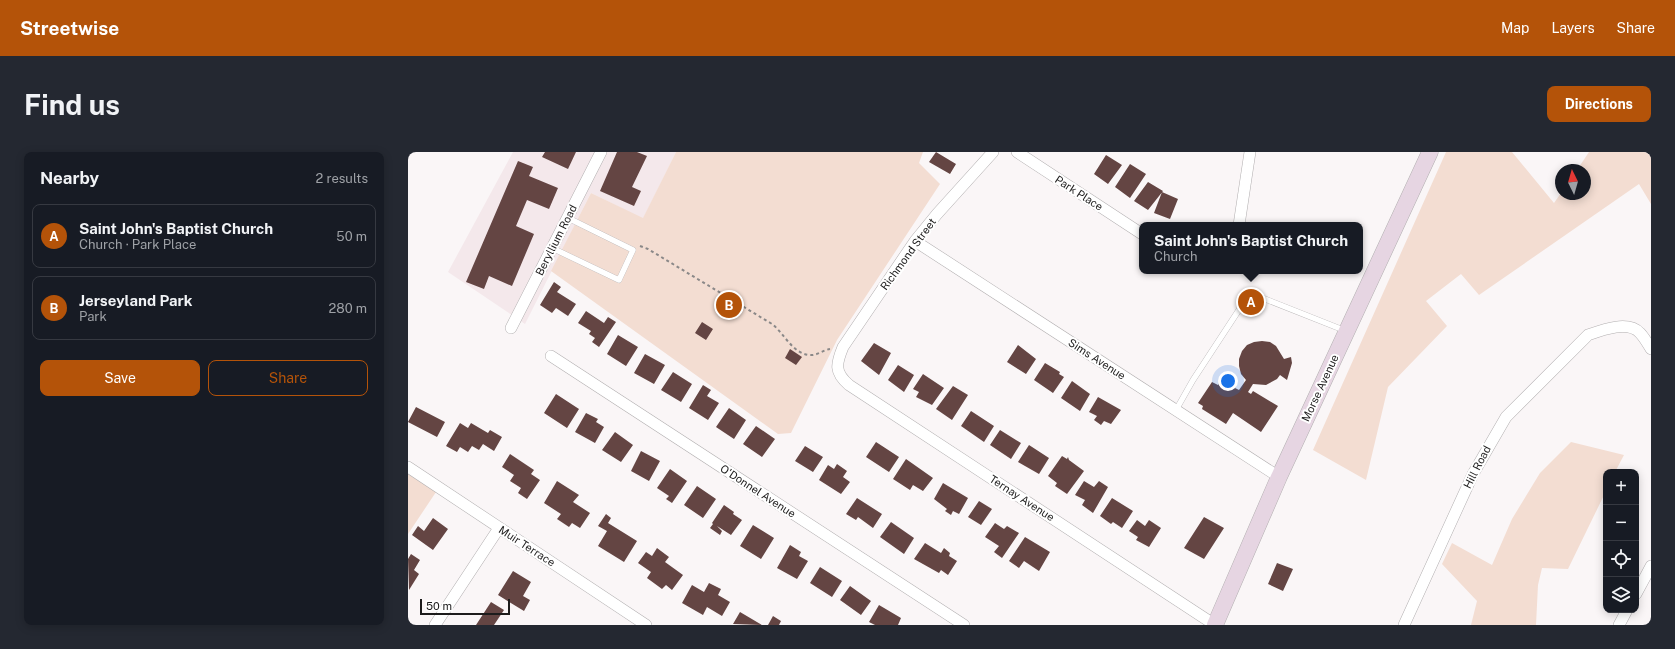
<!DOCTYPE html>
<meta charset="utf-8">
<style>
body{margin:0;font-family:"Public Sans",sans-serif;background:#242831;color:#f1f3f6}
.controls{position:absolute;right:12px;bottom:12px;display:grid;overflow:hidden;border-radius:8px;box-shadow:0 2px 10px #0003}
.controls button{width:36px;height:36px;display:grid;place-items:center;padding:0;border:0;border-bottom:1px solid #363941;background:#171b24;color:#f1f3f6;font:20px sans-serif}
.compass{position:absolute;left:1147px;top:12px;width:36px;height:36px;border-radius:50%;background:#171b24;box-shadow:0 2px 10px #0003;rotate:355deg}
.scale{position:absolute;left:12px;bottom:10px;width:90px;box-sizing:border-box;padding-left:4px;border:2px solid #1d1c1c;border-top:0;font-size:11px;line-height:14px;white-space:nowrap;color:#1d1c1c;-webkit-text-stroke:3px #fff;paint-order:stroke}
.you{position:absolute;left:820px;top:229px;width:14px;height:14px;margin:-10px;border:3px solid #fff;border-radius:50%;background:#1a73e8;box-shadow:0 0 0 6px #1a73e833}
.badge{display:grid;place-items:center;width:26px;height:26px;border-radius:50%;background:#b45309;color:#fff;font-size:13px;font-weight:700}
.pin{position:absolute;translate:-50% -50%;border:2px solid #fff;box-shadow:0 1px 4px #0006}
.popup{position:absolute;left:731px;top:70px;width:224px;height:52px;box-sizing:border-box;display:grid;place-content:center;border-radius:8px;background:#171b24;filter:drop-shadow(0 1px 3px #0005);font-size:13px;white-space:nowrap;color:#9ea1a6}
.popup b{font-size:15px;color:#f1f3f6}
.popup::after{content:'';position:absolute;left:50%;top:100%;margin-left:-8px;border:8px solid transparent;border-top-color:#171b24}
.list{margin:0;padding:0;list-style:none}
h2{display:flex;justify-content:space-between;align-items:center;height:52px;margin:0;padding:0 16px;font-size:17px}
h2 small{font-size:13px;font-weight:400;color:#9ea1a6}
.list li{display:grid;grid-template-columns:26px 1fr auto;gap:12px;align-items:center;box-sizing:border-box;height:64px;margin:0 8px 8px;padding:0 8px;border:1px solid #363941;border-radius:8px}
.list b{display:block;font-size:15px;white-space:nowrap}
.list p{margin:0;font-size:13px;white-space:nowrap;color:#9ea1a6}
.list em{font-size:13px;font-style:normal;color:#9ea1a6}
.actions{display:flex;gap:8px;padding:12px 16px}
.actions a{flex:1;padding:9px 0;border:1px solid #b45309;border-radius:8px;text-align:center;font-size:14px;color:#b45309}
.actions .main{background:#b45309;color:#fff}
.icon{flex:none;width:22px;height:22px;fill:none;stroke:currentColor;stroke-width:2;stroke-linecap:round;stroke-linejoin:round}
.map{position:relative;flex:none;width:1243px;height:473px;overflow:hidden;border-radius:8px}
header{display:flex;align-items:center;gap:24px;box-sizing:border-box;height:56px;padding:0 20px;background:#b45309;color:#fff}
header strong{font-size:19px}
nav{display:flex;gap:22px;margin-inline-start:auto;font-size:14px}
.intro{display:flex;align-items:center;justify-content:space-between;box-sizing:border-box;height:96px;padding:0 24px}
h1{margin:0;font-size:28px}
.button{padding:10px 18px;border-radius:8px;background:#b45309;color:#fff;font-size:14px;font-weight:700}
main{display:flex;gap:24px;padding:0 24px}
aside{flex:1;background:#171b24;border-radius:8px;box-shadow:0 2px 10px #0003}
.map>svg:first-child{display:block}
.built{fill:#f4e8eb}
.green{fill:#f3ddd2}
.building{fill:#644543}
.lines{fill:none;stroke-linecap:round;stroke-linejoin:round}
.lane-casing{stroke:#b2afb0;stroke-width:6}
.street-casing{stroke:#b2afb0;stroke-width:12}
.secondary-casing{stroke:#b2afb0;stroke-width:17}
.path{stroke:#8a8888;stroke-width:2;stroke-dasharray:3 3;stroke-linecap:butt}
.lane{stroke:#fff;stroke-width:5.5}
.street{stroke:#fff;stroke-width:11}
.secondary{stroke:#e6d5e2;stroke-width:16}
.labels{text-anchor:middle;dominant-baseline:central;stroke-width:4;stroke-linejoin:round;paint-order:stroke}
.street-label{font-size:11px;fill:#1d1c1c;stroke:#fff}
</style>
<header>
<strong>Streetwise</strong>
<nav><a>Map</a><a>Layers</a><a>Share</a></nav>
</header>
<div class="intro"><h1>Find us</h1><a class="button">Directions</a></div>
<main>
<aside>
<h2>Nearby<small>2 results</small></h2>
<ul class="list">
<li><span class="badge">A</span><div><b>Saint John's Baptist Church</b><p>Church · Park Place</p></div><em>50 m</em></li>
<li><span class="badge">B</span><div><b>Jerseyland Park</b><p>Park</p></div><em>280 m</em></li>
</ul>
<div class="actions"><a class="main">Save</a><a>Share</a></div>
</aside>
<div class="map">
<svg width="1243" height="473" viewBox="0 0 1243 473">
<rect width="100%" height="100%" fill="#faf6f7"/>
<!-- built -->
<path class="built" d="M105,0H268L235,67L183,41L117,172L40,120Z"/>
<!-- green -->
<path class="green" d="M268,0H515L511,11L532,32L429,188L383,281L370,282L143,119L183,41L235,66Z
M1038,0H1104L1146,51L1153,41L1177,42V18H1169L1181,0H1243V52L1231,32L1071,143L1053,122L1018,149L1039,174L980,235L958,328L905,298Z
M1163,290L1216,303L1207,320H1198V339L1160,417L1134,416L1130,433L1128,473H1063L1069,449L1034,412L1044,391L1084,413L1104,367L1132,321Z
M0,322L28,340L0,382Z"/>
<!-- building -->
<path class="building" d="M137,0H168L160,17L134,5Z
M209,0H229L239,4L224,35L233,39L226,54L192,39Z
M528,0L548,12L542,22L521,10Z
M698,3L714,13L700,32L686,22Z
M110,9L125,15L121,24L150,36L141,57L119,48L108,74L126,82L104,134L81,124L76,137L58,130Z
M722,12L738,22L722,46L707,35Z
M740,30L755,39L740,58L726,49Z
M754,40L770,47L762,67L746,61Z
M146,130L153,135L149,140L168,152L160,164L148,156L144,161L132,153Z
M178,159L196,171L200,165L208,170L191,195L184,190L187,186L181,182L183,179L170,171Z
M294,170L305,177L298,188L287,181Z
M210,183L230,195L218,214L199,202Z
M854,189L862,190L868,194L876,207L883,205L884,211L879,228L872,223L869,227L858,233L845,232L840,240L843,242L845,239L870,254L853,280L825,261L818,272L794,257L795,254L790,251L804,230L810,233L814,227L818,230L820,226L829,231L827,236L831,238L838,228L833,222L831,214V207L834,199L839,193L846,190Z
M466,191L483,201L471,223L453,209Z
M610,193L628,207L618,222L599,210Z
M382,197L394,205L388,213L377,206Z
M237,202L257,213L246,232L226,221Z
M637,211L652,220L651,222L656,225L645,241L626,228Z
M490,213L506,223L496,240L480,228Z
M265,220L284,232L273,250L253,238Z
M515,222L536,236L524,253L508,245L511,240L505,237Z
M664,229L682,242L672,259L653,246Z
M295,233L303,238L299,244L311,251L300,268L281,256Z
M545,234L560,243L544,268L528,257Z
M148,242L171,257L159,276L136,261Z
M690,245L713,258L703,272L696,269L693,273L686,268L689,264L681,260Z
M8,255L37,270L29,285L0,270Z
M321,256L338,268L326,287L308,275Z
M563,259L586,274L576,290L553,274Z
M178,261L190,267L188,270L196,275L187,291L167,280Z
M52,271L60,276L63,271L80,281L82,278L94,285L86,299L75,292L71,298L64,294L60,300L52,295L49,300L38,294Z
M348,274L367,287L354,305L335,292Z
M592,278L613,291L603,307L582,293Z
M207,280L225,293L213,310L194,298Z
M468,290L491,305L481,320L458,305Z
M621,293L641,306L631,322L610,310Z
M397,294L415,305L405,320L387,309Z
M233,299L252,309L241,329L223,319Z
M102,302L126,318L123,322L132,328L119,347L110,341L113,336L102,329L106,323L94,315Z
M654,304L659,307L660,305L661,308L676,319L659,342L647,334L649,331L640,324Z
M498,307L525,326L515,339L505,333L502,338L485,327Z
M429,312L439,319L435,325L442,330L433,342L411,328L420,313L426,317Z
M262,317L279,329L264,351L258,347L261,344L249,336Z
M149,329L171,343L165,350L182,361L172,376L164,371L161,375L149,367L153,362L136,351Z
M676,329L686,335L691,329L700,335L685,361L674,353L677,348L667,343Z
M535,331L560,346L551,362L545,359L543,363L537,359L539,357L526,347Z
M289,334L308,347L295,366L276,353Z
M449,346L474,362L465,376L450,365L448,368L438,362Z
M704,346L725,359L714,376L705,370L703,372L692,364Z
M571,349L584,357L573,373L560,365Z
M316,353L326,360L325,362L334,368L323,383L309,374L314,379L312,383L302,376L305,372L304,371Z
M198,362L203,366L200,371L229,389L216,410L190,394L199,379L190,374Z
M796,365L816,376L796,407L776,396Z
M25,366L40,377L25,398L4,383L10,374L16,379Z
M729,368L737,374L741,368L753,376L741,395L728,388L730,385L721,379Z
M483,370L506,386L496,402L472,385Z
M587,371L596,377L599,374L611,381L594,406L586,400L591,394L577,385Z
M345,373L366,386L353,407L332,394Z
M617,385L642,400L631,419L616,409L611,416L601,409Z
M517,391L533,401L536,396L542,401L541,404L549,409L540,423L533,418L531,421L506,407Z
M382,393L393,400L391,404L400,409L389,427L369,416Z
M249,396L261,405L257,410L275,423L264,438L258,433L254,437L239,426L243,420L230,411L238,400L244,404Z
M3,402L12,408L6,418L11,422L1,438L0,407Z
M869,411L885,417L875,439L860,432Z
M412,415L434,429L424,445L402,431Z
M105,419L123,430L115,444L122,448L116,459L90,443Z
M301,431L313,437L310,443L322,450L314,464L299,455L295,463L274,451L284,433L296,440Z
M442,434L463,449L453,463L432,448Z
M83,450L96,458L86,473H68Z
M471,453L493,466L490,473H467L461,470Z
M332,460L354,473L325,472Z
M365,464L373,469L371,473H360Z"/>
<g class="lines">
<!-- lane casing -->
<g class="lane-casing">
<path id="lane" d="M144,96L211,128L225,98L160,66
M768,258L785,228L842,141L938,179"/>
</g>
<!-- street casing -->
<g class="street-casing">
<path id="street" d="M585,0L529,62L507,89L435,195C428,212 426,220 441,233L807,473
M609,0L734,82
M831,73L842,0
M507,89L871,325
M103,176L193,0
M143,204L556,473
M0,315L238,473
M1228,442L1243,414
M27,473L91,376
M996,473L1065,322L1098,265L1180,183C1194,178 1220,168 1232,181C1236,185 1240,192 1243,197
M1211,473L1219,458"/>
</g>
<!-- secondary casing -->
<g class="secondary-casing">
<path id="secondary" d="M807,473L871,325L1022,0"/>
</g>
<!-- path -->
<path class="path" d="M232,94L240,97L364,172C376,181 384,201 401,203C409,204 415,198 422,197"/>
<!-- lane -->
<use href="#lane" class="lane"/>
<!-- street -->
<use href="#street" class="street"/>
<!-- secondary -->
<use href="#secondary" class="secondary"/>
</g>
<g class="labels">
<!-- street labels -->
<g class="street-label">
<text transform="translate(671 41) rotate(33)">Park Place</text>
<text transform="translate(148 88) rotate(-63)">Beryllium Road</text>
<text transform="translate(500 102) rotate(-54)">Richmond Street</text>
<text transform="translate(689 207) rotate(33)">Sims Avenue</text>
<text transform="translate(912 236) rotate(-65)">Morse Avenue</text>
<text transform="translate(1069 315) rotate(-63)">Hill Road</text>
<text transform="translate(350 339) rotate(33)">O'Donnel Avenue</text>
<text transform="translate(614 346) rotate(33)">Ternay Avenue</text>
<text transform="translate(119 394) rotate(33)">Muir Terrace</text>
</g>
</g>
</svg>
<div class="controls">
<button>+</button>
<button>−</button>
<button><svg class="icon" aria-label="locate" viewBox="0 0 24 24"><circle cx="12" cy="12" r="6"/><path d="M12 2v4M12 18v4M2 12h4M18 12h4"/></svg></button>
<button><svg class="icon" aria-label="layers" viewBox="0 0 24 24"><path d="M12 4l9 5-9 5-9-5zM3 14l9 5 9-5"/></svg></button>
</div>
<svg class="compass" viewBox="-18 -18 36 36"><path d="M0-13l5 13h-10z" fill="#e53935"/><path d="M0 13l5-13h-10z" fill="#9ea1a6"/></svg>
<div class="scale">50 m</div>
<div class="you"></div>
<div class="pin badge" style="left:843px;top:150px">A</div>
<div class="popup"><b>Saint John's Baptist Church</b>Church</div>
<div class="pin badge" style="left:321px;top:153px">B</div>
</div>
</main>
